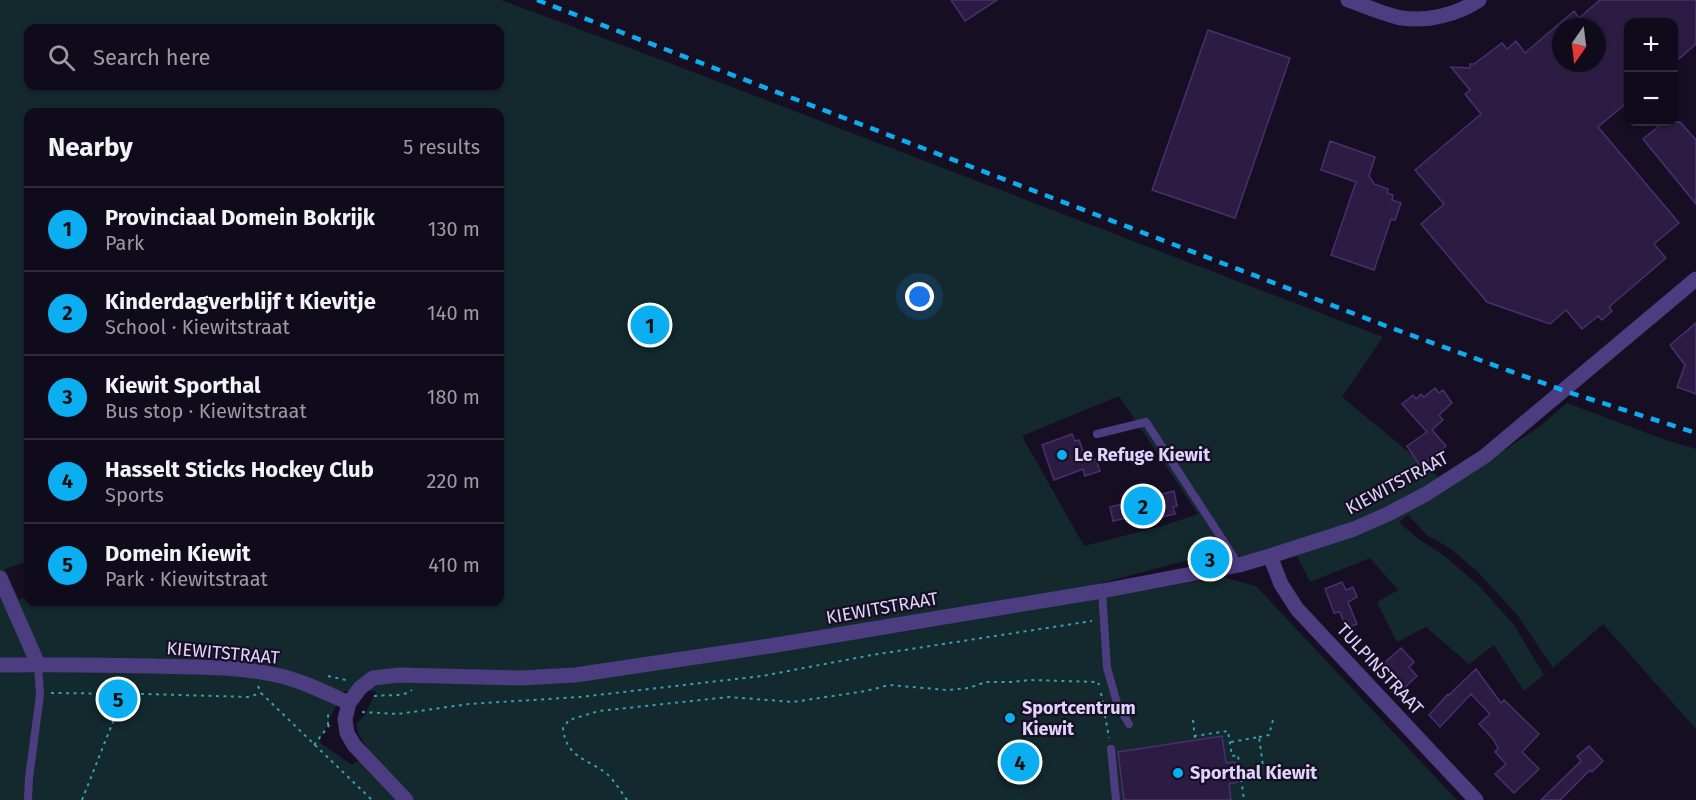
<!DOCTYPE html>
<meta charset="utf-8">
<style>
body{margin:0;font-family:"Fira Sans",sans-serif;background:#191423;color:#f1f3f6}
.controls{position:absolute;right:18px;top:18px;display:grid;overflow:hidden;border-radius:12px;box-shadow:0 2px 4px #0004}
.controls button{width:54px;height:54px;display:grid;place-items:center;padding:0;border:0;border-bottom:2px solid #302b39;background:#100b1a;color:#f1f3f6;font:30px sans-serif}
.compass{position:absolute;left:1552px;top:18px;width:54px;height:54px;border-radius:50%;background:#100b1a;box-shadow:0 2px 4px #0004;rotate:194deg}
.you{position:absolute;left:920px;top:297px;width:21px;height:21px;margin:-15px;border:4px solid #fff;border-radius:50%;background:#1a73e8;box-shadow:0 0 0 9px #1a73e833}
.badge{display:grid;place-items:center;width:39px;height:39px;border-radius:50%;background:#0baef1;color:#111;font-size:20px;font-weight:700}
.pin{position:absolute;translate:-50% -50%;border:3px solid #fff;box-shadow:0 2px 6px #0006}
.list{margin:0;padding:0;list-style:none}
h2{display:flex;justify-content:space-between;align-items:center;height:78px;margin:0;padding:0 24px;font-size:26px}
h2 small{font-size:20px;font-weight:400;color:#9c9ba2}
.list li{display:grid;grid-template-columns:39px 1fr auto;gap:18px;align-items:center;box-sizing:border-box;height:84px;padding:0 24px;border-top:2px solid #302b39}
.list b{display:block;font-size:22px;white-space:nowrap}
.list p{margin:0;font-size:20px;white-space:nowrap;color:#9c9ba2}
.list em{font-size:20px;font-style:normal;color:#9c9ba2}
.icon{flex:none;width:33px;height:33px;fill:none;stroke:currentColor;stroke-width:2;stroke-linecap:round;stroke-linejoin:round}
.map{position:relative;flex:none;width:1696px;height:800px;overflow:hidden}
.search{position:absolute;background:#100b1a;box-shadow:0 2px 4px #0004;left:24px;top:24px;width:480px;height:66px;display:flex;align-items:center;gap:15px;box-sizing:border-box;padding:0 21px;border-radius:12px;color:#9c9ba2;font-size:22px}
.panel{position:absolute;background:#100b1a;box-shadow:0 2px 4px #0004;left:24px;top:108px;width:480px;height:498px;border-radius:12px}
.map>svg:first-child{display:block}
.green{fill:#13292d;fill-rule:evenodd}
.building{fill:#2c1c43;stroke:#482f6e;stroke-width:1.5;fill-rule:evenodd}
.lines{fill:none;stroke-linecap:round;stroke-linejoin:round}
.path{stroke:#35a0b0;stroke-width:2;stroke-dasharray:3 4.5;stroke-linecap:butt}
.service{stroke:#4c3d80;stroke-width:8}
.minor{stroke:#4c3d80;stroke-width:15}
.rail{stroke:#0baef1;stroke-width:4.5;stroke-dasharray:9 8;stroke-linecap:butt}
.poi-dot{fill:#0baef1;stroke:#160f23;stroke-width:2}
.labels{text-anchor:middle;dominant-baseline:central;stroke-width:4.5;stroke-linejoin:round;paint-order:stroke}
.poi-label{font-size:18px;font-weight:bold;fill:#e0d3fd;stroke:#160f23;text-anchor:start}
.street-label{font-size:18px;fill:#e0d3fd;stroke:#160f23}
</style>
<div class="map">
<svg width="1696" height="800" viewBox="0 0 1696 800">
<rect width="100%" height="100%" fill="#160f23"/>
<!-- green -->
<path class="green" d="M0,0H501L659,59L1383,337L1342,397L1433,472L1447,489L1539,427L1567,403L1663,439L1696,449V729L1603,624L1553,668L1518,616L1478,572L1451,549L1428,536L1408,515L1399,522L1418,539L1446,557L1478,585L1514,625L1544,675L1524,691L1494,645L1469,664L1426,627L1397,642L1377,602L1398,590L1370,558L1310,582L1297,556L1268,565L1223,551L1090,586L788,649L909,631L1222,577L1256,586L1457,800H0ZM28,28H500V86H28ZM28,112H500V602H28V595L19,600L5,569L28,561ZM1119,396L1198,514L1162,526L1084,546L1022,436ZM343,691H376L365,715L356,724L359,735L370,752L352,765L319,742Z"/>
<!-- building -->
<path class="building" d="M951,0H997L965,21Z
M1600,0H1696V44L1674,63V22H1629V101L1598,127L1679,223L1654,244L1666,258L1609,307L1612,311L1602,320L1598,316L1582,329L1566,310L1550,324L1487,302L1421,224L1444,204L1415,170L1481,114L1465,94L1470,90L1451,67L1470,68V64H1474L1502,43L1507,49L1516,41L1525,53L1574,11L1579,18ZM1561,27H1597V63H1561Z
M1208,30L1290,58L1235,218L1152,190Z
M1664,122H1680L1696,140V204L1643,139Z
M1330,141L1375,157L1369,176L1374,184L1388,189L1387,193L1393,195L1392,200L1401,203L1395,220L1391,219L1374,270L1331,255L1356,182L1321,170Z
M1696,323V394L1677,387L1685,365L1670,345Z
M1435,388L1439,393L1443,390L1452,403L1439,415L1443,420L1432,430L1446,446L1432,458L1420,466L1407,446L1427,432L1402,404L1413,395L1416,399L1421,394L1424,397Z
M1072,434L1075,441L1079,440L1087,462L1096,459L1100,471L1085,476L1083,469L1054,480L1042,445Z
M1174,491L1177,506L1173,507L1175,514L1158,518L1156,511L1113,521L1110,507Z
M1342,582L1346,590L1353,587L1357,597L1348,602L1357,624L1346,628L1340,612L1334,613L1325,589Z
M1401,648L1414,662L1409,667L1417,676L1404,688L1382,665Z
M1476,669L1501,703L1504,700L1539,734L1522,752L1539,769L1514,793L1495,774L1506,764L1495,752L1498,748L1493,739L1479,724L1490,714L1471,694L1440,727L1429,715L1448,694L1449,695Z
M1222,736L1226,763L1235,762L1238,782L1229,784L1231,800H1124L1118,752Z
M1589,746L1603,761L1592,772L1590,770L1560,800H1541L1581,761L1577,756Z"/>
<g class="lines">
<!-- path -->
<path class="path" d="M328,676L346,680
M258,686L261,693L372,800
M51,693L146,694L248,697L261,693
M1101,693L1109,738
M374,696C387,694 402,698 412,690
M362,712L398,714L469,704L580,697L762,676L872,655L1092,621
M1193,720L1195,740
M328,725V710
M1194,736L1228,731L1232,756L1238,755L1244,800
M1259,737L1269,735L1273,720
M1231,742L1259,737L1263,766L1240,771
M314,745L330,724
M82,800L124,694
M627,800C621,792 614,780 607,774C587,758 566,758 563,728L569,720L599,711L729,697L793,702L866,691L889,685L947,690L969,688L986,682H1011L1030,680L1098,682L1099,685"/>
<!-- service -->
<path class="service" d="M1097,434L1146,422L1239,565
M1102,591L1107,668L1117,703L1129,724
M1111,749L1116,800
M28,800L29,778L40,695L38,664"/>
<!-- minor -->
<path class="minor" d="M1348,0C1363,5 1388,16 1402,18C1428,22 1458,14 1479,0
M1270,556L1281,584L1297,609L1476,800
M0,578L38,664
M0,665C51,664 101,665 152,666C193,667 236,666 276,675C301,680 326,693 349,703
M406,800L354,745L347,733L345,719L349,703L360,688L373,678L399,675L521,678L575,675L770,646L1102,591L1239,565L1270,556L1354,529L1388,514L1426,494L1485,456L1696,279"/>
<!-- rail -->
<path class="rail" d="M537,0L1386,326L1565,391L1696,433"/>
</g>
<!-- markers -->
<g class="poi-dot">
<circle cx="1062" cy="455" r="6"/>
<circle cx="1010" cy="718" r="6"/>
<circle cx="1178" cy="773" r="6"/>
</g>
<g class="labels">
<!-- poi labels -->
<g class="poi-label">
<text x="1074" y="455">Le Refuge Kiewit</text>
<text x="1022" y="708">Sportcentrum<tspan x="1022" dy="21">Kiewit</tspan></text>
<text x="1190" y="773">Sporthal Kiewit</text>
</g>
<!-- street labels -->
<g class="street-label">
<text transform="translate(1397 483) rotate(-28)">KIEWITSTRAAT</text>
<text transform="translate(882 608) rotate(-10)">KIEWITSTRAAT</text>
<text transform="translate(223 653) rotate(5)">KIEWITSTRAAT</text>
<text transform="translate(1380 669) rotate(47)">TULPINSTRAAT</text>
</g>
</g>
</svg>
<div class="controls">
<button>+</button>
<button>−</button>
</div>
<svg class="compass" viewBox="-18 -18 36 36"><path d="M0-13l5 13h-10z" fill="#e53935"/><path d="M0 13l5-13h-10z" fill="#9c9ba2"/></svg>
<div class="you"></div>
<div class="pin badge" style="left:650px;top:325px">1</div>
<div class="pin badge" style="left:1143px;top:506px">2</div>
<div class="pin badge" style="left:1210px;top:559px">3</div>
<div class="pin badge" style="left:1020px;top:762px">4</div>
<div class="pin badge" style="left:118px;top:699px">5</div>
<div class="search"><svg class="icon" aria-label="search" viewBox="0 0 24 24"><circle cx="10" cy="10" r="6"/><path d="M15 15l6 6"/></svg>Search here</div>
<section class="panel">
<h2>Nearby<small>5 results</small></h2>
<ul class="list">
<li><span class="badge">1</span><div><b>Provinciaal Domein Bokrijk</b><p>Park</p></div><em>130 m</em></li>
<li><span class="badge">2</span><div><b>Kinderdagverblijf t Kievitje</b><p>School · Kiewitstraat</p></div><em>140 m</em></li>
<li><span class="badge">3</span><div><b>Kiewit Sporthal</b><p>Bus stop · Kiewitstraat</p></div><em>180 m</em></li>
<li><span class="badge">4</span><div><b>Hasselt Sticks Hockey Club</b><p>Sports</p></div><em>220 m</em></li>
<li><span class="badge">5</span><div><b>Domein Kiewit</b><p>Park · Kiewitstraat</p></div><em>410 m</em></li>
</ul>
</section>
</div>
